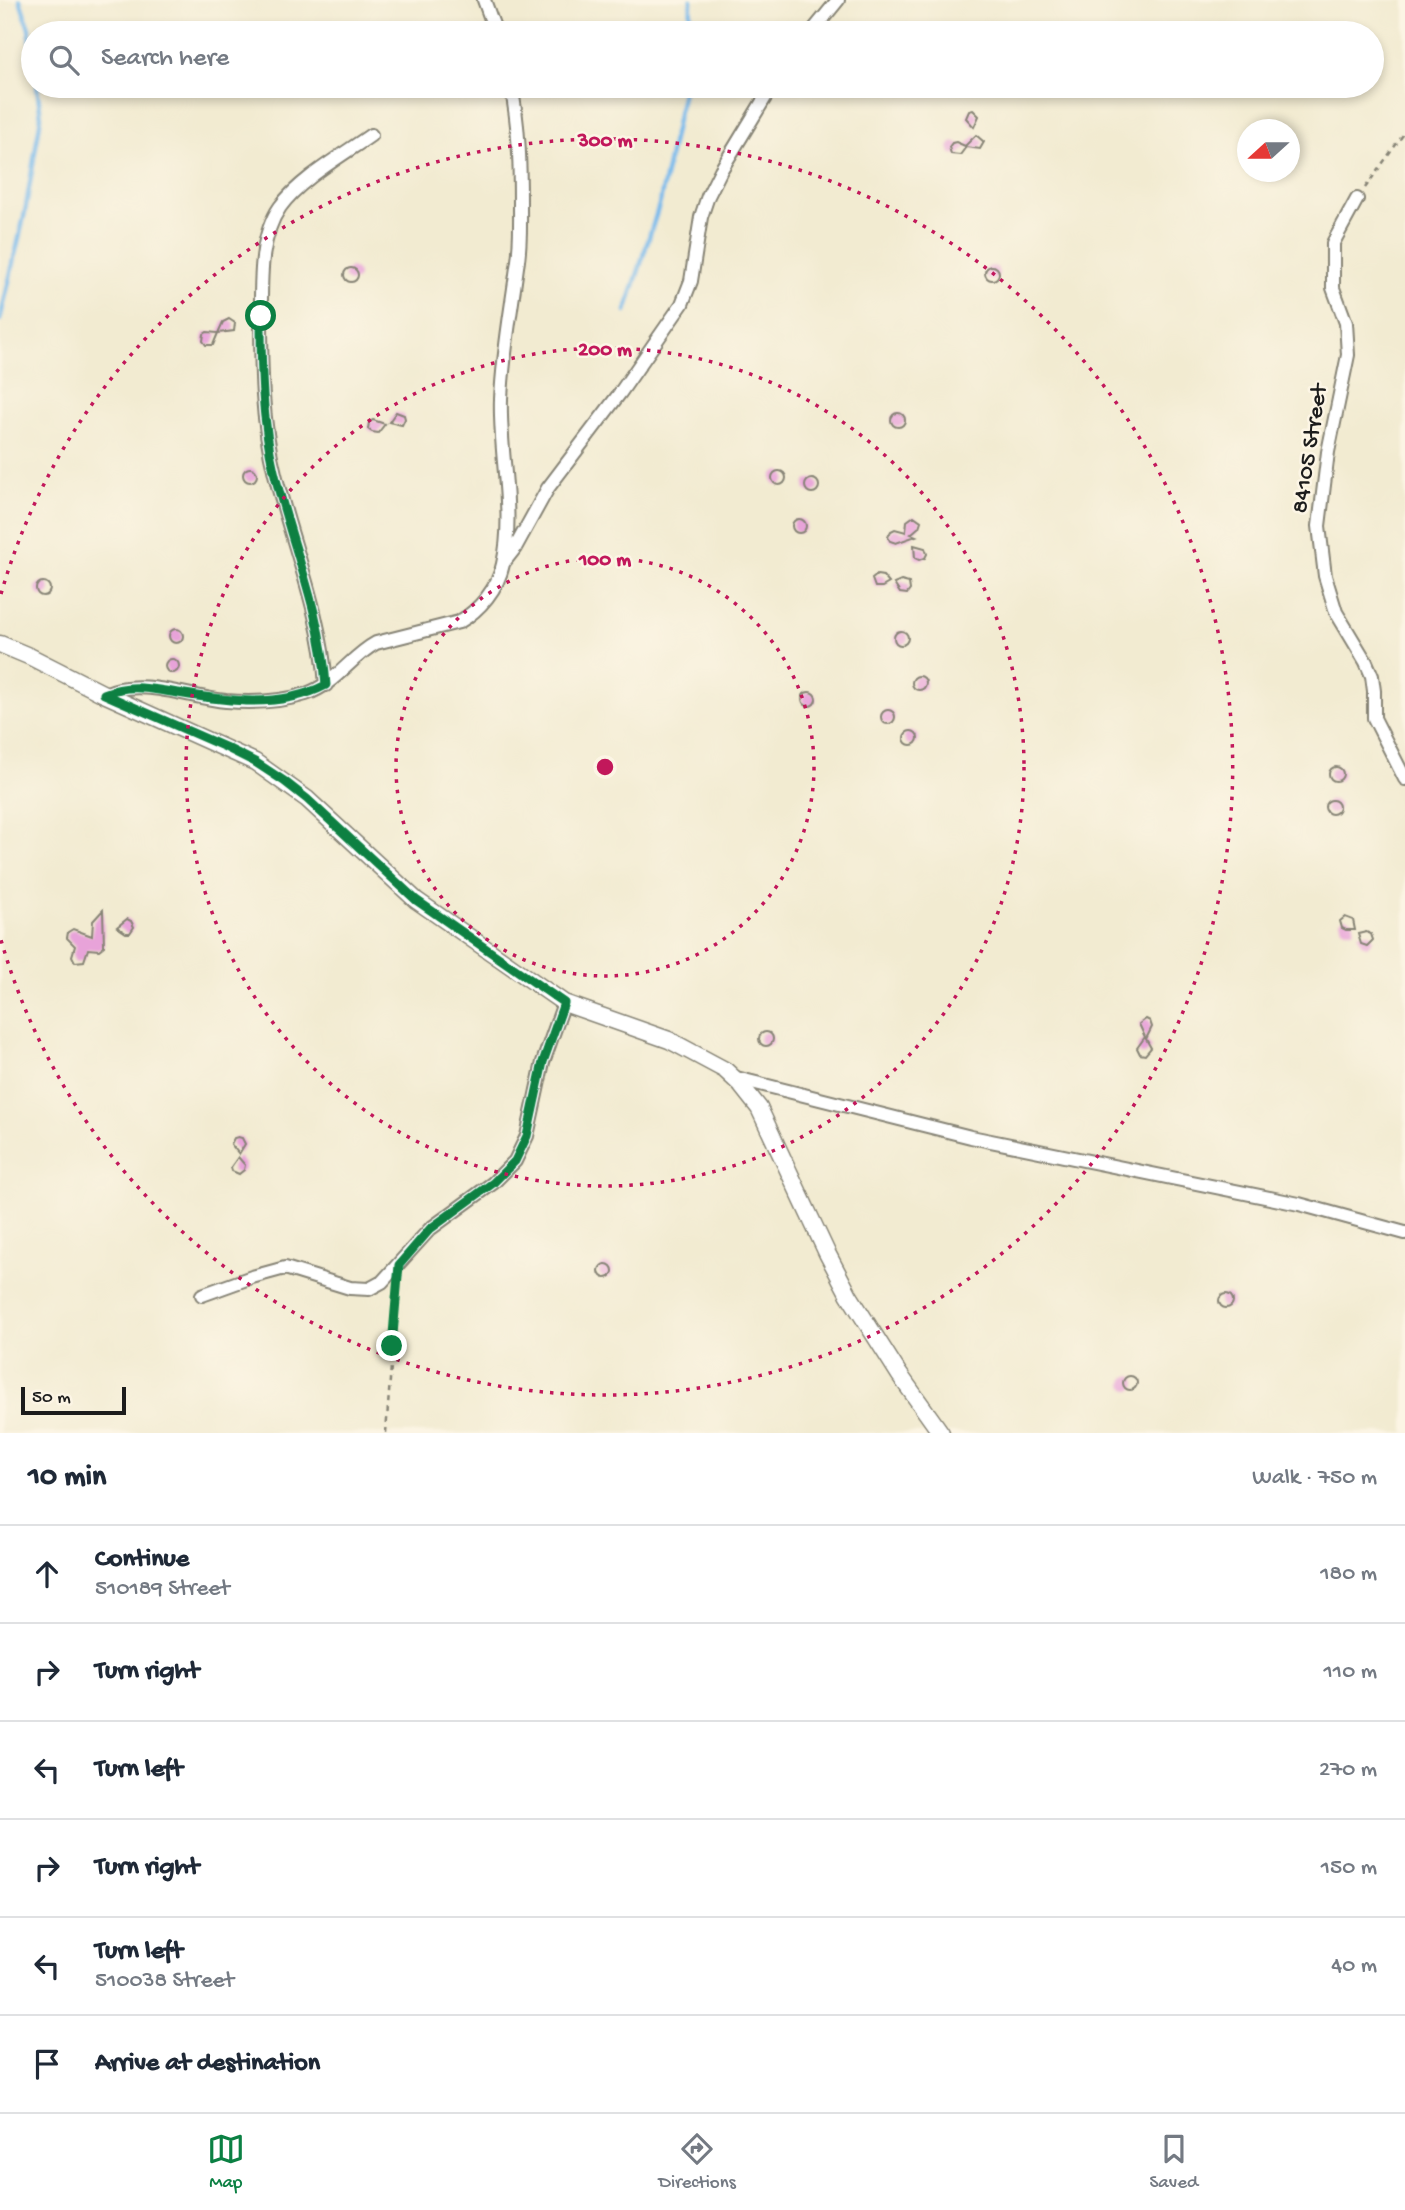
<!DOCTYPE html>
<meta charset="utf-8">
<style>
body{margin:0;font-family:"Gochi Hand",sans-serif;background:#f6f6f7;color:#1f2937}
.compass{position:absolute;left:1237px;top:119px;width:63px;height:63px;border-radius:50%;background:#fff;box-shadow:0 4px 10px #0003;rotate:249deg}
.scale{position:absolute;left:21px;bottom:18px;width:105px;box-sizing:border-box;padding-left:7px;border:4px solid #1c1c1c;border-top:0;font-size:19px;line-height:24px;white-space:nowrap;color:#1c1c1c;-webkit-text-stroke:5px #fcf5e5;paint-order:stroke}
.stop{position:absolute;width:21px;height:21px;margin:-16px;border:5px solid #0b8043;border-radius:50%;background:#fff}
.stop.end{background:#0b8043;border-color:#fff;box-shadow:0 2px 7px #0008}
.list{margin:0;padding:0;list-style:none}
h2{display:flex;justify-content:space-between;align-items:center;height:91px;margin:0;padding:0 28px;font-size:30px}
h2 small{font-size:23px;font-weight:400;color:#747a83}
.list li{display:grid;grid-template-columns:46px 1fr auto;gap:21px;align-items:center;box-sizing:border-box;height:98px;padding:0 28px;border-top:2px solid #e0e1e3}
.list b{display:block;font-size:26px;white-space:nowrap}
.list p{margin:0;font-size:23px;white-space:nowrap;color:#747a83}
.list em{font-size:23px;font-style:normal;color:#747a83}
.icon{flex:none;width:38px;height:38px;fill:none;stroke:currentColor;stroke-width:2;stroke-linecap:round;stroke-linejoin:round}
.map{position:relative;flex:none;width:1405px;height:1433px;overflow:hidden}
.search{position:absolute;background:#fff;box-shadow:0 4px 10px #0003;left:21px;right:21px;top:21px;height:77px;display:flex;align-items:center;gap:18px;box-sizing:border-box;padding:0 24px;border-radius:38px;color:#747a83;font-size:26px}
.sheet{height:679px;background:#fff}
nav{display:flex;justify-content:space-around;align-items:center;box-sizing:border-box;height:98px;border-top:2px solid #e0e1e3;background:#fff;font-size:19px;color:#747a83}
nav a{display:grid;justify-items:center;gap:4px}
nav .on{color:#0b8043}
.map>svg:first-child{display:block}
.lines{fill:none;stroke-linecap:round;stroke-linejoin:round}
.stream{stroke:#76b9ec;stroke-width:4.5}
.building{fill:#e8a3d9}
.minor-casing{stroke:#878476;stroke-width:16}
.tertiary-casing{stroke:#878476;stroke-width:19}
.path{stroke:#878476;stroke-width:2.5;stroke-dasharray:5 5;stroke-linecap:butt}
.minor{stroke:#fff;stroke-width:12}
.tertiary{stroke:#fff;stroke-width:16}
.route{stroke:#0b8043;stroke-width:9}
.ring{fill:none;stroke:#c2185b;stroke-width:3.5;stroke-dasharray:3.5 7}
.labels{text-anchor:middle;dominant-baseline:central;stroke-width:5;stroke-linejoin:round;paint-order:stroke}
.street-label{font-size:24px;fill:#1c1c1c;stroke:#fcf5e5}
.centre{fill:#c2185b;stroke:#fcf5e5;stroke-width:3.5}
.ring-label{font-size:21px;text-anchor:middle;font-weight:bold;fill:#c2185b;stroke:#fcf5e5;stroke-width:5;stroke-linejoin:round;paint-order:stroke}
</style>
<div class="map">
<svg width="1405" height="1433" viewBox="0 0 1405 1433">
<rect width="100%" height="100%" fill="#fcf5e5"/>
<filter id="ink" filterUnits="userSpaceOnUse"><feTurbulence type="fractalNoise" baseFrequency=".0143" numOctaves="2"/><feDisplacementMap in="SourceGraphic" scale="14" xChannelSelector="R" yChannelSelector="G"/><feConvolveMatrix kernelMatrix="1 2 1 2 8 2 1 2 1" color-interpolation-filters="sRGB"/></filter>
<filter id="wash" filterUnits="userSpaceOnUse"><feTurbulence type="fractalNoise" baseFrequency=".00686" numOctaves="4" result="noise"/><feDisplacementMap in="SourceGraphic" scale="28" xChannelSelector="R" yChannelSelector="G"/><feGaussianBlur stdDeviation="1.57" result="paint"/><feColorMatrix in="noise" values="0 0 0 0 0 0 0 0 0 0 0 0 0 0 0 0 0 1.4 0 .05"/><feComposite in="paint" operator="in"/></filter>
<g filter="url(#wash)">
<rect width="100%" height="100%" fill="#f2ebd1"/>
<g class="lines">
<!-- stream -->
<path class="stream" d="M20,0L29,29L33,61
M690,33L691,0
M626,311L660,202L684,86
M0,320L25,212L41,117L37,86"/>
</g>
<g id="blocks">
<!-- building -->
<path class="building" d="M973,110L979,116L974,127L966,118L969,111Z
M976,135L984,142L980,149L966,147L960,155L951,154L949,147L952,143L956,142L965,146Z
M985 273a7 7 0 1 1 14 0a7 7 0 1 1-14 0Z
M344 275a7 7 0 1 1 14 0a7 7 0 1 1-14 0Z
M229,319L235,323L234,331L218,333L223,322Z
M207,332L218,333L213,345H206L203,341L204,334Z
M396,412L404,415L405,419L402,425L389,422Z
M891 420a7 7 0 1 1 14 0a7 7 0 1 1-14 0Z
M373,420L385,424L378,433L372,432L368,429L369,422Z
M243 475a7 7 0 1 1 14 0a7 7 0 1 1-14 0Z
M772 478a7 7 0 1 1 14 0a7 7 0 1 1-14 0Z
M805 486a7 7 0 1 1 14 0a7 7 0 1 1-14 0Z
M914,516L921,521L919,527L911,534L916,536L896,543L890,541L888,537L891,531L895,529L906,532L907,521Z
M792 526a7 7 0 1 1 14 0a7 7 0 1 1-14 0Z
M914,545L925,548L927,554L925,558L919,560L915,558Z
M877,575L883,576L889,583L882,587H875L872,579Z
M901,581L909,583L910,590L907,594L900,593L894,584Z
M36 589a7 7 0 1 1 14 0a7 7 0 1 1-14 0Z
M169 636a7 7 0 1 1 14 0a7 7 0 1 1-14 0Z
M894 638a7 7 0 1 1 14 0a7 7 0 1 1-14 0Z
M165 666a7 7 0 1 1 14 0a7 7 0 1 1-14 0Z
M912 683a7 7 0 1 1 14 0a7 7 0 1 1-14 0Z
M802 699a7 7 0 1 1 14 0a7 7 0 1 1-14 0Z
M881 717a7 7 0 1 1 14 0a7 7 0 1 1-14 0Z
M904 738a7 7 0 1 1 14 0a7 7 0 1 1-14 0Z
M1329 774a7 7 0 1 1 14 0a7 7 0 1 1-14 0Z
M1325 807a7 7 0 1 1 14 0a7 7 0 1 1-14 0Z
M103,910L104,946L99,950L88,949L84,961L75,962L72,956L75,946L67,938L68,932L73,929L92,936L93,921Z
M1345,917L1353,920L1355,930H1346L1342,928L1340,921Z
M127,919L131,921L134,927L130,933H126L117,927Z
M1366,932L1371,934L1373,940L1367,946L1361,944L1358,934Z
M1146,1019L1150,1021L1152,1027L1146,1039L1151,1048L1145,1055L1140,1054L1137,1048L1145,1037L1139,1024Z
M759 1039a7 7 0 1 1 14 0a7 7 0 1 1-14 0Z
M238,1137L242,1138L245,1144L239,1154L231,1144L234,1138Z
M238,1157L245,1165L244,1170L239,1174L232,1171L231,1167Z
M599 1271a7 7 0 1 1 14 0a7 7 0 1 1-14 0Z
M1219 1301a7 7 0 1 1 14 0a7 7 0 1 1-14 0Z
M1123 1383a7 7 0 1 1 14 0a7 7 0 1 1-14 0Z"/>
</g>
</g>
<g filter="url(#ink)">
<use href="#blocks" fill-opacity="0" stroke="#878476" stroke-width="2"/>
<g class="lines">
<!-- minor casing -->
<g class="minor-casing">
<path id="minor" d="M484,0L496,33
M811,33L838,0
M1357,199L1333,243V288L1346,323L1348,355L1328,452L1319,526L1325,576L1336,612L1366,662L1372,676L1374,691V718L1405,779
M504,562L515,548L548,488L620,393L682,304L691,281L701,217L708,196L721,170L772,86
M326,685C321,612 292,544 275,474C261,420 261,365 261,310C261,277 260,236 280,207C300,179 343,155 371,135
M104,694C142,677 186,697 226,701C252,703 281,702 306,694C336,684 350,657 376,643L459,622C480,610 498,588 503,564C515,510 499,454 501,399C503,353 511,312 517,267C521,246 520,224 520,203C520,163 519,125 511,86
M732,1077L971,1137L1299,1204L1405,1233
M202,1295L252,1277L285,1268L350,1288L369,1289L382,1282L430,1229L493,1183L515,1161L527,1136L543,1062L564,1003"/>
</g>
<!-- tertiary casing -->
<g class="tertiary-casing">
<path id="tertiary" d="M0,644L31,657L104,694L255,762L307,799L416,900L564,1003L669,1040L725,1070L740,1084L759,1108L827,1253L849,1295L899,1374L941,1433"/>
</g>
<!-- path -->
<path class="path" d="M1365,188L1405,132
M386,1433L397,1286"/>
<!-- minor -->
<use href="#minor" class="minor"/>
<!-- tertiary -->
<use href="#tertiary" class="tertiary"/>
</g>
</g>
<g class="lines" filter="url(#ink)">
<!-- route -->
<path class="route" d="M261,316C261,369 262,420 274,471C291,543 321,611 326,685C280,709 227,701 178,693C151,689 130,683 104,694L225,747L255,762L284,781L307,799L416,900L564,1003L543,1062L527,1136L515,1161L493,1183L430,1229L399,1265L392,1346"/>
</g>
<!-- distance rings -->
<g class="ring">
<circle cx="605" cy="767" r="209"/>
<circle cx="605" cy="767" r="419"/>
<path d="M1 594A628 628 0 1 1 1 940"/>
</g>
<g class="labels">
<!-- street labels -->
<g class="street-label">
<text transform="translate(1311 449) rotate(-81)">84105 Street</text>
</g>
</g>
<circle cx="605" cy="767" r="10" class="centre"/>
<g class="ring-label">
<text x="605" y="146">300 m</text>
<text x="605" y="355">200 m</text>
<text x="605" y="565">100 m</text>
</g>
</svg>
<svg class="compass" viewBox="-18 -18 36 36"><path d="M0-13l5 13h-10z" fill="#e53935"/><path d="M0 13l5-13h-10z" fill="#747a83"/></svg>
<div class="scale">50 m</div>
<div class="stop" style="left:261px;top:316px"></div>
<div class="stop end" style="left:392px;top:1346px"></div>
<div class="search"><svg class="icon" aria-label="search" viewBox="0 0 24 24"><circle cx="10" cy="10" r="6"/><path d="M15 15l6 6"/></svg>Search here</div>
</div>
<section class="sheet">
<h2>10 min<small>Walk · 750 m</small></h2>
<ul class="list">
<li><svg class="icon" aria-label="ahead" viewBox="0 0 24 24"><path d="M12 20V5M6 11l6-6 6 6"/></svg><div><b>Continue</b><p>510189 Street</p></div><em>180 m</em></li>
<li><svg class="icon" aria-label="right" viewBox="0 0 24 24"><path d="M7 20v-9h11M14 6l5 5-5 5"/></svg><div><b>Turn right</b></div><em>110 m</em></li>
<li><svg class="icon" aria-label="left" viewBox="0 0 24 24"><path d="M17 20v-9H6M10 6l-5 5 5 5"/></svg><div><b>Turn left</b></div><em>270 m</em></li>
<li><svg class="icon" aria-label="right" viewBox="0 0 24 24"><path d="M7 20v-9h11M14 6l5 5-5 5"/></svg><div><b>Turn right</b></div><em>150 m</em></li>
<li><svg class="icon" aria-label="left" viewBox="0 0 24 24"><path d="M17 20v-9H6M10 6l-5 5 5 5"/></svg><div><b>Turn left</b><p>510038 Street</p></div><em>40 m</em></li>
<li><svg class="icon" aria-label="arrive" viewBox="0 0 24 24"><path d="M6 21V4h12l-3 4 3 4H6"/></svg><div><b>Arrive at destination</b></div></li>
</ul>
</section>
<nav>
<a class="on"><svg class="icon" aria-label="map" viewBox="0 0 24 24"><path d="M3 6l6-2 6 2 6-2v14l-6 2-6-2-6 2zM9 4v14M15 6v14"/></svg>Map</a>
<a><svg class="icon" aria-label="directions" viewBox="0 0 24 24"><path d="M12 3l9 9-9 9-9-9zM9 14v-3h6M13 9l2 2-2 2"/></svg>Directions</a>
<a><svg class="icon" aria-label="saved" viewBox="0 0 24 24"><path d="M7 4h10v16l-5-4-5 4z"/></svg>Saved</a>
</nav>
